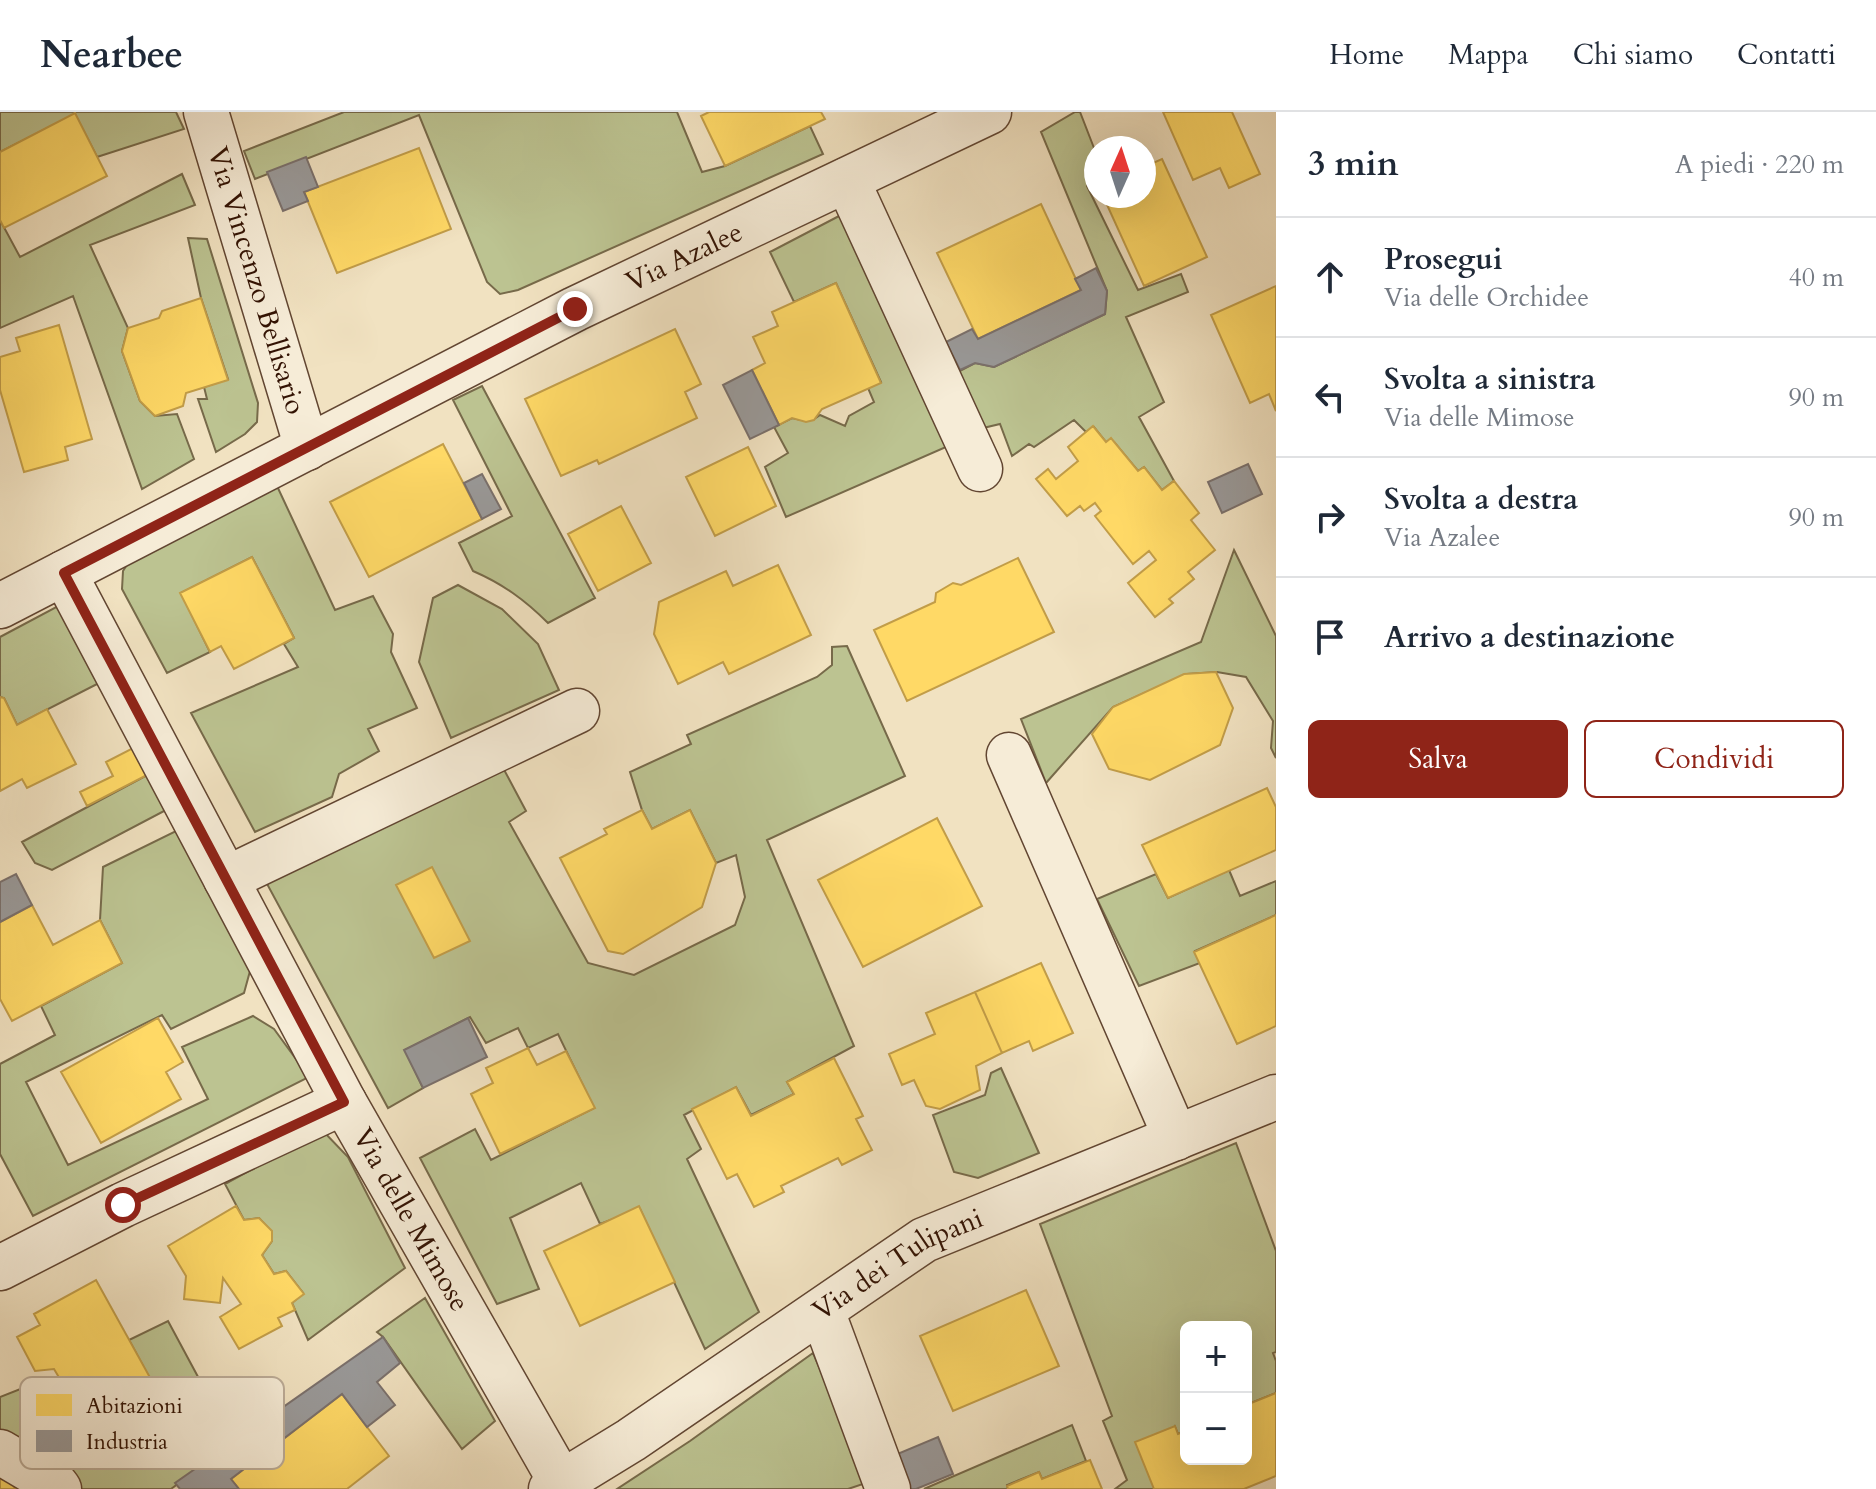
<!DOCTYPE html>
<html lang="it">
<meta charset="utf-8">
<style>
body{margin:0;font-family:Cardo,serif;background:#f6f6f7;color:#1f2937}
.controls{position:absolute;right:24px;bottom:24px;display:grid;overflow:hidden;border-radius:12px;box-shadow:0 8px 32px #0002}
.controls button{width:72px;height:72px;display:grid;place-items:center;padding:0;border:0;border-bottom:2px solid #e0e1e3;background:#fff;color:#1f2937;font:40px sans-serif}
.compass{position:absolute;left:1084px;top:24px;width:72px;height:72px;border-radius:50%;background:#fff;box-shadow:0 8px 32px #0002;rotate:3deg}
.stop{position:absolute;width:24px;height:24px;margin:-18px;border:6px solid #8f2418;border-radius:50%;background:#fff}
.stop.end{background:#8f2418;border-color:#fff;box-shadow:0 2px 8px #0008}
.list{margin:0;padding:0;list-style:none}
h2{display:flex;justify-content:space-between;align-items:center;height:104px;margin:0;padding:0 32px;font-size:34px}
h2 small{font-size:26px;font-weight:400;color:#747a83}
.list li{display:grid;grid-template-columns:52px 1fr auto;gap:24px;align-items:center;box-sizing:border-box;height:120px;padding:0 32px;border-top:2px solid #e0e1e3}
.list b{display:block;font-size:30px;white-space:nowrap}
.list p{margin:0;font-size:26px;white-space:nowrap;color:#747a83}
.list em{font-size:26px;font-style:normal;color:#747a83}
.actions{display:flex;gap:16px;padding:24px 32px}
.actions a{flex:1;padding:18px 0;border:2px solid #8f2418;border-radius:12px;text-align:center;font-size:28px;color:#8f2418}
.actions .main{background:#8f2418;color:#fff}
.icon{flex:none;width:44px;height:44px;fill:none;stroke:currentColor;stroke-width:2;stroke-linecap:round;stroke-linejoin:round}
.map{position:relative;flex:none;width:1276px;height:1377px;overflow:hidden}
header{display:flex;align-items:center;gap:48px;box-sizing:border-box;height:112px;padding:0 40px;background:#fff;border-bottom:2px solid #e0e1e3}
header strong{font-size:38px}
nav{display:flex;gap:44px;margin-inline-start:auto;font-size:28px}
main{display:flex}
aside{flex:1;background:#fff}
.map>svg:first-child{display:block}
.green{fill:#bcc391;stroke:#776a4a;stroke-width:2}
.homes{fill:#ffd966;stroke:#c29d48;stroke-width:2}
.industry{fill:#999;stroke:#7a706c;stroke-width:2}
.lines{fill:none;stroke-linecap:round;stroke-linejoin:round}
.minor-casing{stroke:#624632;stroke-width:47}
.minor{stroke:#f6ecd7;stroke-width:44}
.route{stroke:#8f2418;stroke-width:10}
.labels{text-anchor:middle;dominant-baseline:central;stroke-width:8;stroke-linejoin:round;paint-order:stroke}
.street-label{font-size:28px;fill:#321203;stroke:#f6ecd7}
.key{fill:#f6ecd7;stroke:#bbab97;stroke-width:2}
.key-label{font-size:22px;fill:#321203}
</style>
<header>
<strong>Nearbee</strong>
<nav><a>Home</a><a>Mappa</a><a>Chi siamo</a><a>Contatti</a></nav>
</header>
<main>
<div class="map">
<svg width="1276" height="1377" viewBox="0 0 1276 1377">
<rect width="100%" height="100%" fill="#f1e2c1"/>
<filter id="stains"><feTurbulence type="fractalNoise" baseFrequency=".0025" numOctaves="4"/><feColorMatrix values="0 0 0 0 .2 0 0 0 0 .09 0 0 0 0 .02 0 0 0 .5 -.17"/></filter>
<radialGradient id="worn" r=".72"><stop offset=".6" stop-color="#630" stop-opacity="0"/><stop offset="1" stop-color="#630" stop-opacity=".3"/></radialGradient>
<!-- green -->
<path class="green" d="M0,0H176L184,17L97,45L75,2L0,40Z
M344,0H677L702,60L725,54L810,14L823,42L518,178L500,182L487,170L419,3L255,67L244,39Z
M1075,0H1080L1094,36L1087,74L1138,178L1181,162L1188,180L1126,205L1164,290L1139,305L1174,369L1162,378L1144,355L1138,359L1114,330H1106L1094,315L1086,320L1074,308L1034,335L1029,332L1012,344L1000,312L983,316L954,262L975,251L994,255L1105,202L1107,179L1041,20Z
M182,62L195,93L90,133L128,216L122,239L140,289L155,304L177,302L194,347L142,377L73,184L0,216V108L20,145Z
M841,103L946,335L786,405L765,355L788,341L774,315L792,306C804,309 810,311 820,303L845,314L849,304L874,290L868,276L881,270L836,171L794,190L770,140Z
M188,126L207,127L258,291L257,310L245,322L216,340L198,287H207L204,275L228,267L201,186Z
M482,274L595,486L548,511C525,488 503,472 473,459L459,431L512,404L453,288Z
M277,374L335,498L373,484L393,522L391,540L417,596L368,617L379,639L339,662L332,685L255,720L191,601L298,555L284,532L294,526L252,445L181,481L210,540L167,561L122,477L123,459L130,448Z
M1234,438L1276,524V646L1271,636L1273,609L1246,565L1217,560L1187,562L1113,595L1046,671L1021,607L1201,530Z
M458,473L502,497L538,532L559,578L451,626L419,550L433,486Z
M60,493L103,569L17,613L4,586L0,585V525Z
M847,534L905,664L767,728L854,934L787,970L794,982L751,1003L736,975L684,1003L701,1037L687,1047L759,1200L705,1237L640,1097L600,1112L581,1071L510,1106L539,1177L497,1192L420,1046L475,1017L491,1048L594,996L558,922L528,936L518,916L486,931L470,905L405,938L423,976L388,996L266,770L501,652L526,699L509,710L588,851L634,863L735,813L745,785L736,743L716,751L690,698L652,717L642,698L630,660L691,632L687,623L817,565L832,553V535Z
M149,662L166,698L52,758L35,751L22,730Z
M178,718L250,859L244,881L171,917L162,903L26,970L68,1053L208,987L182,935L253,904L274,917L309,965L33,1104L0,1042V952L55,923L41,894L122,851L100,808L103,755Z
M1229,758L1240,784L1276,769V803L1195,839L1200,851L1139,874L1097,787L1156,762L1168,786Z
M1001,956L1039,1041L978,1066L954,1060L933,1003L985,983L991,961Z
M323,1019L348,1045L405,1156L308,1228L292,1191L303,1181L286,1159L274,1162L262,1143L272,1129L271,1119L259,1106L244,1108L225,1072Z
M1236,1031L1276,1139V1240L1273,1241L1276,1249V1281L1246,1293V1215H1186V1319L1178,1322L1175,1315L1154,1377H1115L1127,1368L1103,1309L1112,1304L1040,1112Z
M425,1186L495,1309L462,1337L383,1225L377,1220Z
M168,1209L233,1330L171,1377H79L64,1354L0,1317V1285L33,1272L63,1312L97,1295L104,1306L157,1280L129,1228Z
M813,1241L869,1370L848,1377H617L690,1329Z
M1072,1313L1086,1349L1042,1367L1039,1360L1007,1373L1008,1377H924Z"/>
<!-- homes -->
<path class="homes" d="M709,0H821L825,7L725,54L701,4Z
M1163,0H1232L1260,62L1229,76L1220,56L1193,68Z
M75,1L107,64L4,116L0,108V40Z
M419,36L451,117L337,161L304,80Z
M1162,47L1207,145L1144,174L1103,84H1144V55Z
M1041,92L1081,178L978,227L937,141Z
M836,171L881,271L822,297L814,308L806,310L792,306L779,313L752,258L765,251L753,225L778,214L772,200Z
M1276,174V299L1269,282L1250,291L1211,203Z
M201,186L228,268L186,281L183,294L155,304L140,289L122,239L128,216L159,206L162,199Z
M59,213L92,327L65,335L68,348L24,360L0,278V245L20,239L16,226Z
M675,217L701,272L685,280L697,306L599,352L597,348L561,364L525,287Z
M1093,314L1106,330L1111,326L1138,359L1144,355L1162,378L1174,369L1199,401L1191,408L1215,438L1188,460L1194,467L1169,487L1173,491L1155,505L1128,471L1156,448L1149,439L1133,452L1095,404L1101,399L1095,391L1084,399L1080,394L1067,404L1036,367L1048,357L1056,367L1078,349L1068,335Z
M443,332L482,407L369,465L330,390Z
M748,335L776,394L715,424L686,365Z
M621,394L651,451L598,479L568,422Z
M252,445L294,526L234,557L221,534L210,540L180,481Z
M1018,446L1054,520L907,589L874,518L935,490L936,481L953,471L961,473Z
M778,453L811,523L729,562L723,550L678,572L654,522L659,490L726,459L733,474Z
M1216,560L1233,596L1220,633L1150,668L1109,657L1092,622L1113,595L1184,562Z
M0,585L4,586L17,613L47,597L76,652L27,676L22,667L0,679Z
M135,635L149,662L87,694L80,680L113,664L106,650Z
M1267,676L1276,695V738L1168,786L1142,733Z
M642,698L652,717L690,698L716,751L702,795L623,842L608,839L560,746L607,722L604,717Z
M937,706L982,794L863,855L818,768Z
M432,755L470,829L434,846L396,773Z
M32,793L53,833L100,808L122,851L12,909L0,887V810Z
M1276,803V914L1237,932L1194,840Z
M1041,851L1073,921L1033,939L1029,929L1002,941L975,880Z
M975,880L1002,941L976,954L980,978L940,997L926,994L914,968L902,973L889,942L935,922L926,901Z
M158,906L183,950L166,960L181,987L101,1031L61,960Z
M528,936L537,953L566,939L595,996L500,1042L471,982L493,971L486,956Z
M834,946L863,1004L856,1007L872,1038L842,1053L838,1046L781,1074L784,1080L754,1095L737,1062L727,1067L692,997L736,975L751,1004L794,982L787,970Z
M236,1094L244,1108L259,1106L272,1119V1129L262,1143L274,1162L286,1159L304,1182L292,1191L295,1198L278,1206L282,1214L239,1237L220,1205L241,1192L223,1166L220,1191L184,1187L186,1164L168,1134Z
M639,1094L675,1170L580,1214L544,1139Z
M96,1168L158,1280L104,1306L97,1295L82,1304L54,1257L35,1259L17,1225L40,1213L34,1202Z
M1026,1178L1059,1254L953,1299L920,1224Z
M1276,1281V1364L1244,1377H1154L1135,1330L1175,1314L1178,1322L1186,1319V1347H1246V1293Z
M342,1282L389,1344L347,1377H239L231,1367Z
M1090,1348L1102,1377H1008L1007,1374L1039,1360L1042,1367Z
M0,1367L11,1368L15,1377H0Z"/>
<!-- industry -->
<path class="industry" d="M306,45L318,75L304,80L308,89L283,99L267,60Z
M1096,156L1107,179L1105,202L994,255L975,251L960,258L946,230L972,217L978,227L1081,178L1075,167Z
M752,258L779,313L750,327L723,273Z
M1248,352L1262,382L1222,401L1208,370Z
M482,362L501,397L482,407L464,371Z
M16,762L32,793L0,810V770Z
M468,906L487,945L423,976L404,938Z
M383,1225L400,1251L377,1270L395,1293L367,1315L342,1282L231,1367L239,1377H180L175,1371Z
M938,1325L953,1362L916,1377H909L895,1343Z"/>
<g class="lines">
<!-- minor casing -->
<g class="minor-casing">
<g id="minor">
<path id="s1" d="M206,0L307,336"/>
<path d="M847,68L980,357"/>
<path id="s2" d="M64,461L344,990L561,1370"/>
<path id="s3" d="M0,494L575,197L989,0"/>
<path d="M1009,643L1176,1026"/>
<path d="M226,767L577,599"/>
<path d="M0,1156L123,1093L344,990"/>
<path d="M822,1199L888,1377"/>
<path d="M0,1340L56,1373L59,1377"/>
<path id="s4" d="M551,1377L631,1328L924,1128L1276,985"/>
</g>
</g>
<!-- minor -->
<use href="#minor" class="minor"/>
</g>
<g class="lines">
<!-- route -->
<path class="route" d="M123,1093L344,990L64,461L575,197"/>
</g>
<g class="labels">
<!-- street labels -->
<g class="street-label">
<text stroke="none"><textPath href="#s3" startOffset="768">Via Azalee</textPath></text>
<text stroke="none"><textPath href="#s1" startOffset="176">Via Vincenzo Bellisario</textPath></text>
<text stroke="none"><textPath href="#s2" startOffset="734">Via delle Mimose</textPath></text>
<text stroke="none"><textPath href="#s4" startOffset="414">Via dei Tulipani</textPath></text>
</g>
</g>
<!-- legend -->
<rect x="20" y="1265" width="264" height="92" rx="12" class="key"/>
<rect x="36" y="1282" width="36" height="22" fill="#ffd966"/>
<rect x="36" y="1318" width="36" height="22" fill="#999"/>
<g class="key-label">
<text x="86" y="1301">Abitazioni</text>
<text x="86" y="1337">Industria</text>
</g>
<rect width="100%" height="100%" filter="url(#stains)"/>
<rect width="100%" height="100%" fill="url(#worn)"/>
</svg>
<div class="controls">
<button>+</button>
<button>−</button>
</div>
<svg class="compass" viewBox="-18 -18 36 36"><path d="M0-13l5 13h-10z" fill="#e53935"/><path d="M0 13l5-13h-10z" fill="#747a83"/></svg>
<div class="stop" style="left:123px;top:1093px"></div>
<div class="stop end" style="left:575px;top:197px"></div>
</div>
<aside>
<h2>3 min<small>A piedi · 220 m</small></h2>
<ul class="list">
<li><svg class="icon" aria-label="ahead" viewBox="0 0 24 24"><path d="M12 20V5M6 11l6-6 6 6"/></svg><div><b>Prosegui</b><p>Via delle Orchidee</p></div><em>40 m</em></li>
<li><svg class="icon" aria-label="left" viewBox="0 0 24 24"><path d="M17 20v-9H6M10 6l-5 5 5 5"/></svg><div><b>Svolta a sinistra</b><p>Via delle Mimose</p></div><em>90 m</em></li>
<li><svg class="icon" aria-label="right" viewBox="0 0 24 24"><path d="M7 20v-9h11M14 6l5 5-5 5"/></svg><div><b>Svolta a destra</b><p>Via Azalee</p></div><em>90 m</em></li>
<li><svg class="icon" aria-label="arrive" viewBox="0 0 24 24"><path d="M6 21V4h12l-3 4 3 4H6"/></svg><div><b>Arrivo a destinazione</b></div></li>
</ul>
<div class="actions"><a class="main">Salva</a><a>Condividi</a></div>
</aside>
</main>
